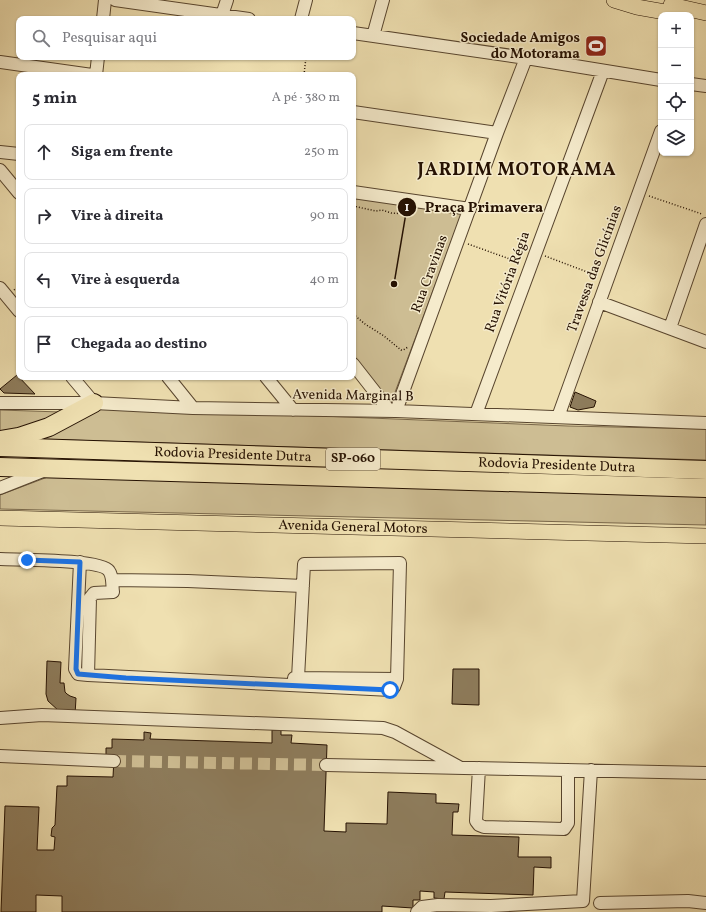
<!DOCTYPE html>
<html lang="pt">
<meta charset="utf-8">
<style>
body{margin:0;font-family:Vollkorn,serif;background:#f7f7f7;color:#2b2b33}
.controls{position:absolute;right:12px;top:12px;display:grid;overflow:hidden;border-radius:8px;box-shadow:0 1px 3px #0004}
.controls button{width:36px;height:36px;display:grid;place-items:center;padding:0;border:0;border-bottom:1px solid #e1e1e2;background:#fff;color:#2b2b33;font:20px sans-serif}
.stop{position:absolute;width:12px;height:12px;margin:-9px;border:3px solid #1a73e8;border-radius:50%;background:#fff}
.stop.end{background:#1a73e8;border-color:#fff;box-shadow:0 1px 4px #0008}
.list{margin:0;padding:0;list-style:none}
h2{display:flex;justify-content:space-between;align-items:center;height:52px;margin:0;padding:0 16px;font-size:17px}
h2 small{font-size:13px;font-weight:400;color:#7c7c81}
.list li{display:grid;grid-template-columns:26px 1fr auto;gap:12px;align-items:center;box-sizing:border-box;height:56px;margin:0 8px 8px;padding:0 8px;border:1px solid #e1e1e2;border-radius:8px}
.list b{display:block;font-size:15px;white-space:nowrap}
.list em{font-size:13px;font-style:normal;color:#7c7c81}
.icon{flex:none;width:22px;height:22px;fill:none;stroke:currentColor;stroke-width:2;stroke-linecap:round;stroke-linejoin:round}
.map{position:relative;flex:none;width:706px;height:912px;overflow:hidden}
.search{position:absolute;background:#fff;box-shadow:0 1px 3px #0004;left:16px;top:16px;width:340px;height:44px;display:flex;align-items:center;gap:10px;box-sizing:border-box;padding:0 14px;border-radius:8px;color:#7c7c81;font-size:15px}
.panel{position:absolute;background:#fff;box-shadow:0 1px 3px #0004;left:16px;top:72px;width:340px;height:308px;border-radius:8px}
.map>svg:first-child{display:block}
.green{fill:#cdbd93;stroke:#79674a}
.building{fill:#8e7d5d;stroke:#251102}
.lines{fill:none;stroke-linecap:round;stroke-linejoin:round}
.minor-tunnel{stroke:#d1c197;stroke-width:12;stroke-dasharray:12 6;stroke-linecap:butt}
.minor-casing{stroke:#58452e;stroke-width:14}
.major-casing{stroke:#251102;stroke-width:16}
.highway-casing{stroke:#251102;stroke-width:20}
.path{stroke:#251102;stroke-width:1.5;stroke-dasharray:1 2;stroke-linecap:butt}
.minor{stroke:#f5ebcc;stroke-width:12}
.major{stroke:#efe0b1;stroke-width:15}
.highway{stroke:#efe0b1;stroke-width:18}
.route{stroke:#1a73e8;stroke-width:5}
.labels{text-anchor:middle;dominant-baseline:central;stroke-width:3;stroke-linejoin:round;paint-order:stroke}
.shield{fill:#f5ebcc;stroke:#63523f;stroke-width:1}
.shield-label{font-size:13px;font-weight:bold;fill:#251102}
.poi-label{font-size:14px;font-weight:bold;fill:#251102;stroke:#f5ebcc;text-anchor:end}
.street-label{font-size:14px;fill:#251102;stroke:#f5ebcc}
.district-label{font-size:18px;font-weight:bold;letter-spacing:1px;fill:#251102;stroke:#f5ebcc}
.leader{fill:none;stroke:#251102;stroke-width:1.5}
.callout-dot{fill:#251102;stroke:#f5ebcc;stroke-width:1.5}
.mark-label{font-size:12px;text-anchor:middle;font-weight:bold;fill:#fff}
.callout-label{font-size:15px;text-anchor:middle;font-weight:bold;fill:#251102;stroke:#f5ebcc;stroke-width:3;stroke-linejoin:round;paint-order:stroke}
</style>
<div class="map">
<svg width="706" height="912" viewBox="0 0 706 912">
<rect width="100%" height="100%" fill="#efe0b1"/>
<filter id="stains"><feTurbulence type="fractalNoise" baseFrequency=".005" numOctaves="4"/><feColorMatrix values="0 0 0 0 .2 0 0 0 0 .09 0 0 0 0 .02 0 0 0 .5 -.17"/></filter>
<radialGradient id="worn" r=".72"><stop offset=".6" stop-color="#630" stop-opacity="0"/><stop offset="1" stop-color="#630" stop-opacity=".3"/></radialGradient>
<!-- green -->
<path class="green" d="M353,197L462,213L391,403L353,355Z
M98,407L568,426L706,429V460L38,439Z
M0,410L61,412L45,422L0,434Z
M53,475L706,494V525L0,509V495Z"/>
<!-- building -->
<path class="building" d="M17,375L35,394L4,393L0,389Z
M575,392L596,401L594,407L578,410L570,407Z
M47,661L61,662L60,683H64L65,692L67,694L70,696L76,698L75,715L59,711L48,701L46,694Z
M453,669H479V705L452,704Z
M272,730H281V735H292L291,743L327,745L324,831L346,832V823L387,824L388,792L436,794V803L459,804L458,812H453L452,835L519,837L518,857H551V868L534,867L533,895L445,892L444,899L434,898V892L420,891V900H413V908L382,906V912H62V896L36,895V912H1L5,806L39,807L37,850H54L55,837L51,836L52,828L55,825L57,786H67V776L113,777L114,758H106V748H112V739L144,740V732L151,733L150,739L272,743Z"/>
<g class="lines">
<!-- minor-tunnel -->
<path class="minor-tunnel" d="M114,761L326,765"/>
<!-- minor casing -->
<g class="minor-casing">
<path id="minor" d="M115,0L249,19
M222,15L227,0
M103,19L105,0
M301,19L306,0
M353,33L526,58L661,80
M373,36L383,0
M0,62L92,75
M96,75L98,57
M691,84L706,86
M353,112L497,133
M0,152L19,154
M0,170L19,193
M353,192L470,209
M0,288L19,311
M599,302L706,342
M670,328L706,224
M353,364L389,410
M72,377L94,403
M168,377L193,408
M266,377L293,410
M0,403H94L193,408L396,411L706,423
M396,411L497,133L526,58
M476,414L603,71
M558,417L661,131
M0,488L43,471
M0,559C17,560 101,559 109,571C113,576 112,585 113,592L94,593L90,598L88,675L391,690L394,687L397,679L400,563L304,564L298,678
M80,562L75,669L78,674L88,675
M112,580L188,581L303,586
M294,678L397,679
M0,718L42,715L383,728L395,732L459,767
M0,756L114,761
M326,765L706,773
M479,768L476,821L479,825L484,827L564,829L568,823V770
M600,903L688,901L706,903
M417,912L422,907L438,905L491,906L583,901L591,770"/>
</g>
<!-- major casing -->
<g class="major-casing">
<g id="major">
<path d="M614,0L637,7L682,15"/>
<path d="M671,5L706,13"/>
<path id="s1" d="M0,518L706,536"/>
</g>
</g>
<!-- highway casing -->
<g class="highway-casing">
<g id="highway">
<path d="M0,440L19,437L49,427L94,403"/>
<path id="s2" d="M0,447L706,470"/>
<path d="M0,467L706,488"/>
</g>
</g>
<!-- path -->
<path class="path" d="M304,75L306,57
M649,196L702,214
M353,206L376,211L382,210L391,213L408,214L414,211
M468,244L521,263
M545,256L598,276
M14,290L19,286
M353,314L365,324L384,336L401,350H403L408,347"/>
<!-- minor -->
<use href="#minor" class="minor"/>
<!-- major -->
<use href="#major" class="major"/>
<!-- highway -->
<use href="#highway" class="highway"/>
</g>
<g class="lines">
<!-- route -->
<path class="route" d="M27,560L80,562L76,669L78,674L126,678L390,690"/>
</g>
<!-- icons -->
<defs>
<g id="stadium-square" transform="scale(1.15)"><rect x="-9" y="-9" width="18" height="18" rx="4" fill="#8f2418" stroke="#f5ebcc"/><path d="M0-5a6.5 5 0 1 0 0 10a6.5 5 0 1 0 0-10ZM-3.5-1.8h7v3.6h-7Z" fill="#fff"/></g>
</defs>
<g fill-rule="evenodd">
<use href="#stadium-square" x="596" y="46"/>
</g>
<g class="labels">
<!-- shield labels -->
<rect class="shield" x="326" y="448" width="54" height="22" rx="3"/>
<g class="shield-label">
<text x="353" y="459">SP-060</text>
</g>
<!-- poi labels -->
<g class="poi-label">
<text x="580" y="38">Sociedade Amigos<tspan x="580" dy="16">do Motorama</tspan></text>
</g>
<!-- street labels -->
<g class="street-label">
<text transform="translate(595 269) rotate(-70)">Travessa das Glicínias</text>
<text transform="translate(430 274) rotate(-70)">Rua Cravinas</text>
<text transform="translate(508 282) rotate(-70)">Rua Vitória Régia</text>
<text transform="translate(353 396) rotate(1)">Avenida Marginal B</text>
<text stroke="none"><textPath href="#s2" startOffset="233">Rodovia Presidente Dutra</textPath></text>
<text stroke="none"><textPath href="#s2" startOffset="557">Rodovia Presidente Dutra</textPath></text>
<text stroke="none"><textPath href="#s1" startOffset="353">Avenida General Motors</textPath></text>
</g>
<!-- district labels -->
<g class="district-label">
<text x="517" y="170">JARDIM MOTORAMA</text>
</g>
</g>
<!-- callouts -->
<path class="leader" d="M394 284L407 207"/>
<g class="callout-dot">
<circle cx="394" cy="284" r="4"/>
<circle cx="407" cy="207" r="10"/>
</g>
<g class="mark-label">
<text x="407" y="211">1</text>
</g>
<g class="callout-label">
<text x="484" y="212">Praça Primavera</text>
</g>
<rect width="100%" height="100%" filter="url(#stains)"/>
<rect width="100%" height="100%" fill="url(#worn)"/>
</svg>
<div class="controls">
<button>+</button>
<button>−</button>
<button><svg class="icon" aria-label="locate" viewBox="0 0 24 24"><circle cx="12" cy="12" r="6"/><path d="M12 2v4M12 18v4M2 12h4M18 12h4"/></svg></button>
<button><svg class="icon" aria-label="layers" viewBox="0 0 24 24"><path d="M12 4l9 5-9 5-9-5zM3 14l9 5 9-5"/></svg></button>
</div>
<div class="stop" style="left:390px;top:690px"></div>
<div class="stop end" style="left:27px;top:560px"></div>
<div class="search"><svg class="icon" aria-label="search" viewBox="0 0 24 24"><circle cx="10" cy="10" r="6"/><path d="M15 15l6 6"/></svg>Pesquisar aqui</div>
<section class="panel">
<h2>5 min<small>A pé · 380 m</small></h2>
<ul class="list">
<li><svg class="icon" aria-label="ahead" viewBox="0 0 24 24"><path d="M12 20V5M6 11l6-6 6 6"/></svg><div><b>Siga em frente</b></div><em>250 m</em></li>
<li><svg class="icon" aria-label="right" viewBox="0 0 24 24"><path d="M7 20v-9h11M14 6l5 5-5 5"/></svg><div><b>Vire à direita</b></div><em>90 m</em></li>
<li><svg class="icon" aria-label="left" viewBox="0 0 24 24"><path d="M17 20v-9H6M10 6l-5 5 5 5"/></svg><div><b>Vire à esquerda</b></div><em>40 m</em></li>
<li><svg class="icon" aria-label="arrive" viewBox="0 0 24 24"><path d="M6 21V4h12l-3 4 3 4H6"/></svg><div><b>Chegada ao destino</b></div></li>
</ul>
</section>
</div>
